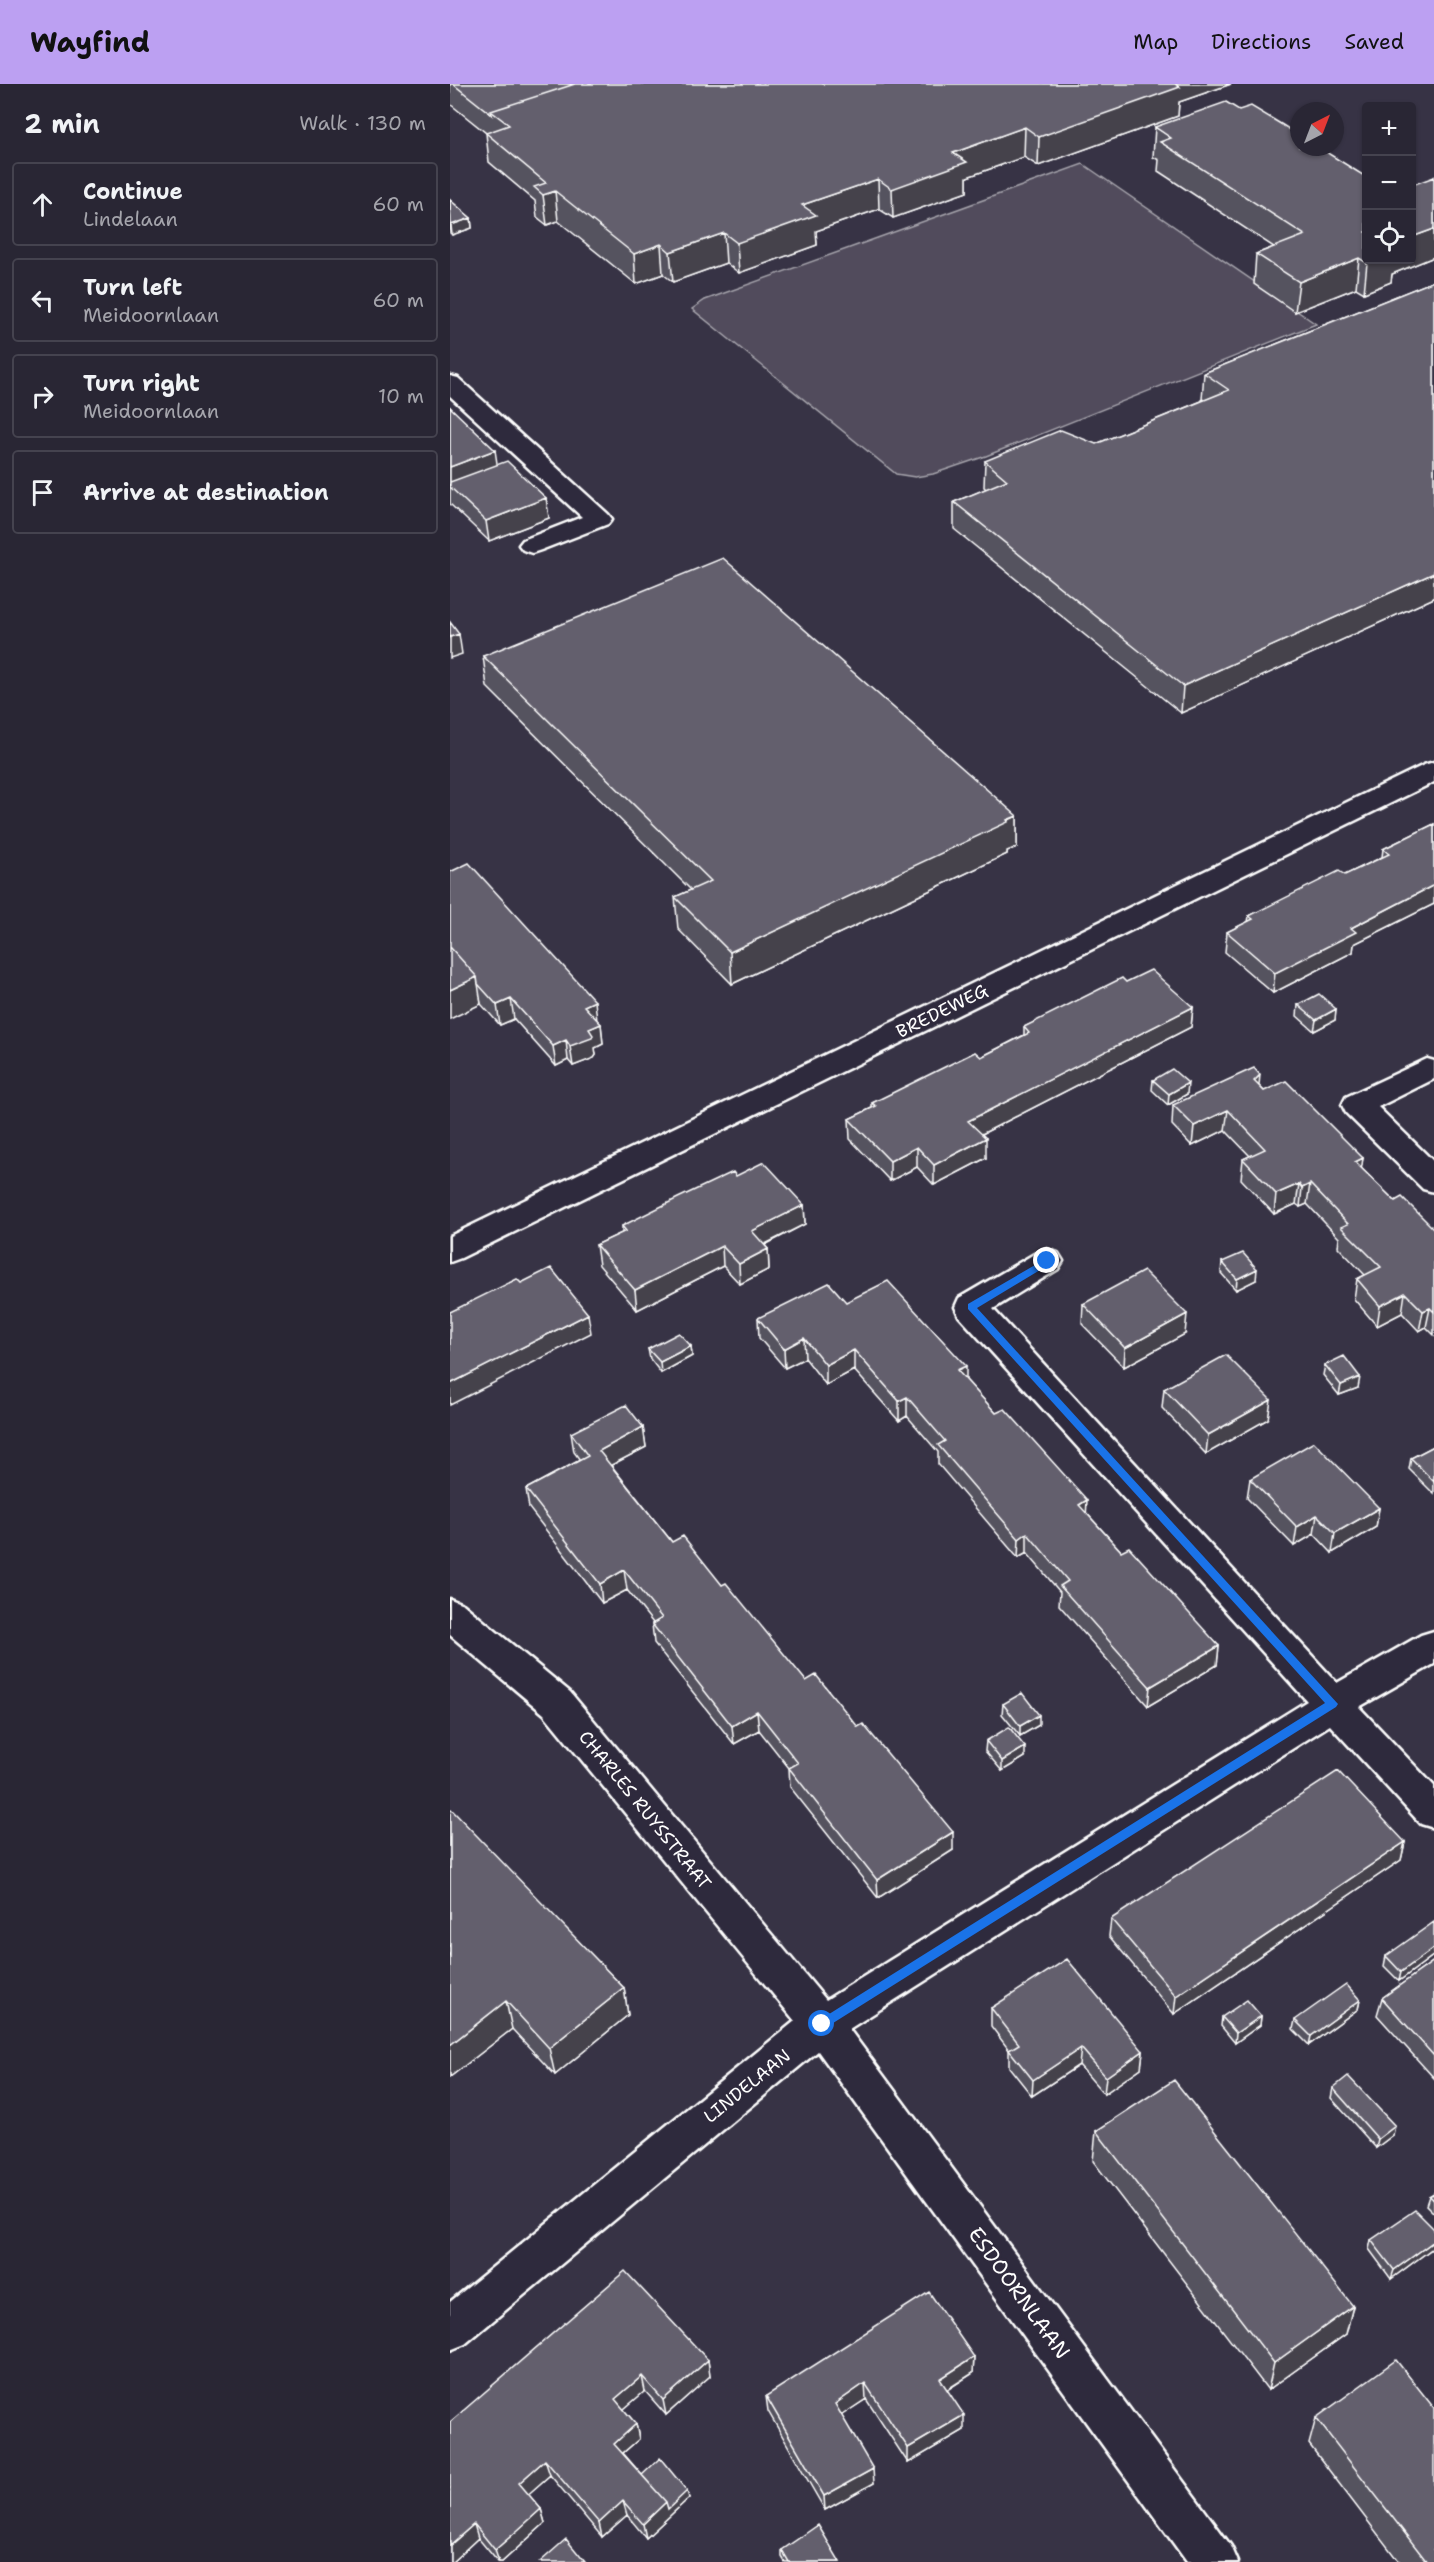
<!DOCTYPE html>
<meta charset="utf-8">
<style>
body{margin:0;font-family:"Shantell Sans",sans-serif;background:#353240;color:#f1f3f6}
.controls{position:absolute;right:18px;top:18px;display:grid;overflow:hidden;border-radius:6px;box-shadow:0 2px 4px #0004}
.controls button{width:54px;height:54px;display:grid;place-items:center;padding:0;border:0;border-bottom:2px solid #45434f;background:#292634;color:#f1f3f6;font:30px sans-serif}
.compass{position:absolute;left:840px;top:18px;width:54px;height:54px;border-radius:50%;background:#292634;box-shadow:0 2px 4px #0004;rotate:42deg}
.stop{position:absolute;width:18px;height:18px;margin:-14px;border:4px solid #1a73e8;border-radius:50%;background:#fff}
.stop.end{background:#1a73e8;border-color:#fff;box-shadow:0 2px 6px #0008}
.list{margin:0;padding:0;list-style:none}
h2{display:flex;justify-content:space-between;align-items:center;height:78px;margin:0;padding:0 24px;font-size:26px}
h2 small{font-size:20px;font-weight:400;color:#a5a5ac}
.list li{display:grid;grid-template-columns:39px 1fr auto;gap:18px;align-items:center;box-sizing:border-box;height:84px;margin:0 12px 12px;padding:0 12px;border:2px solid #45434f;border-radius:6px}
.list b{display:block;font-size:22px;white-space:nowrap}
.list p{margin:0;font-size:20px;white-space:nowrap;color:#a5a5ac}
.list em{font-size:20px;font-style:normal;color:#a5a5ac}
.icon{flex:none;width:33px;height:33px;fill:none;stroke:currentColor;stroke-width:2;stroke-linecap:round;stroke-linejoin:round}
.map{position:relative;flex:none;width:984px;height:2478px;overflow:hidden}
header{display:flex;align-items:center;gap:36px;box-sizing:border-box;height:84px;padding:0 30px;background:#bca0f2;color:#111}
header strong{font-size:28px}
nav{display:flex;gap:33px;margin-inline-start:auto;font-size:21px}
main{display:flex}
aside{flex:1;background:#292634}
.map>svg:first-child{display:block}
.green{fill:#514c5c;stroke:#a8a6ae;stroke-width:1.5}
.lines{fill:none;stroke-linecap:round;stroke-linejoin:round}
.minor-casing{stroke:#fff;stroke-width:5}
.tertiary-casing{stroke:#fff;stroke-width:5}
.minor{fill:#2f2a3d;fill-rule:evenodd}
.tertiary{fill:#2f2a3d;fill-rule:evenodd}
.wall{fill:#55525e;stroke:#fff;stroke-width:1.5}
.shaded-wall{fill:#45424c;stroke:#fff;stroke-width:1.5}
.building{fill:#635f6d;stroke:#fff;stroke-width:1.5}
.route{fill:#1a73e8}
.labels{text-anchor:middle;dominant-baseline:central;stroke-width:5;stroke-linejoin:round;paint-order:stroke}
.street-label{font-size:18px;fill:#fff;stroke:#2f2a3d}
.near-street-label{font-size:21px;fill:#fff;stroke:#2f2a3d}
</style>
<header>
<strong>Wayfind</strong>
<nav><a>Map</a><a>Directions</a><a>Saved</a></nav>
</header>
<main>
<aside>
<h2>2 min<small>Walk · 130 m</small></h2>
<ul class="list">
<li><svg class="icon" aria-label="ahead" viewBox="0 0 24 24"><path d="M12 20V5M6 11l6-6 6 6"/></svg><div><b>Continue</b><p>Lindelaan</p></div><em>60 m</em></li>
<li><svg class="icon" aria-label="left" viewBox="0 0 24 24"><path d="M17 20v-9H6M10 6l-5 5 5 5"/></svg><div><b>Turn left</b><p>Meidoornlaan</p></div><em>60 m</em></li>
<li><svg class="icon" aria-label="right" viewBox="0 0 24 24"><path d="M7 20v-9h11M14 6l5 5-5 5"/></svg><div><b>Turn right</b><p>Meidoornlaan</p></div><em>10 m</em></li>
<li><svg class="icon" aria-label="arrive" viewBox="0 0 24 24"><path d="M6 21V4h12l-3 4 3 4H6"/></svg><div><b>Arrive at destination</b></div></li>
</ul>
</aside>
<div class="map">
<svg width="984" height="2478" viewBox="0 0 984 2478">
<rect width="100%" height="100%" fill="#373345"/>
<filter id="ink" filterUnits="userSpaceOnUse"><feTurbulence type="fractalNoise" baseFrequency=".0167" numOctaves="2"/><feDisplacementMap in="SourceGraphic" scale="12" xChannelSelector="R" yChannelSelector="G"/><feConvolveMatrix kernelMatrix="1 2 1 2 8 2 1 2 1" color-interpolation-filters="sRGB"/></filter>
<g filter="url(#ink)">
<!-- green -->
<path class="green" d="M633,80L866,240L536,372L483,390L465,393L446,390L242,225L255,216Z"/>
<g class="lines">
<!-- minor casing -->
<g class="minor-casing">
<path id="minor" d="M0,292L8,294L158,430L162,435L158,440L91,466L82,469L73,466L69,461L73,456L132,433L0,312Z
M977,975L984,977V995L928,1023L984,1078V1108L973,1105L896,1029L892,1021L896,1013Z
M597,1165L608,1169L613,1177L608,1185L543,1225L887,1599L971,1551L984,1547V1580L909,1623L984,1702V1744L971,1740L880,1641L399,1945L781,2462L788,2478H737L368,1967L15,2260L0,2266V2218L345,1937L94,1630L0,1551V1515L13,1520L120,1608L376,1916L857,1617L509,1232L505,1223L509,1214L586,1169Z"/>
</g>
<!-- tertiary casing -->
<g class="tertiary-casing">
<path id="tertiary" d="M984,678V698L11,1174L0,1178V1152L974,681Z"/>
</g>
<!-- minor -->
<use href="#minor" class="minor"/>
<!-- tertiary -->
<use href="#tertiary" class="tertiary"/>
</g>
<!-- wall -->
<path class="wall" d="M0,0H781L729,18L728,32L588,82L574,73L517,93V108L443,134L429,125L366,147L367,161L289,189L276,179L223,198L213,190L186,200L108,137L97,141L87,133L85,117L39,78L36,49L0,20Z
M705,43L916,176L984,93V173L942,190L941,198L914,209L906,204L845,228L804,200L806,170L824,163L708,87L709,76L703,73Z
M0,116L21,134L22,144L2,151L0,149Z
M984,197V514L731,629L504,445V418L536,405L534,403L535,377L646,360L754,316L752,315L754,289Z
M0,323L47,381L96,414L99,434L39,457L0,420Z
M33,572L567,732V763L557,767V770L282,900L228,845L225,813L241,806L37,603Z
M984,740V820L904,860L903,868L823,909L775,868L777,848L798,838L799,832L895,791L932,773L933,765Z
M0,788L151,940L153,960L145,964L146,971L144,974L123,982L118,976L106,982L64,935L50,941L31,920Z
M676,898L743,923L741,943L532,1050L536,1074L484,1101L467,1083L440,1097L400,1055L399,1035L422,1024V1019L531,973L574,951V943Z
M848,921L886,925L885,936L864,947L847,932Z
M703,996L737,1010L718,1021L702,1006Z
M809,1002L814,1007L913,1074L911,1084L945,1117L984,1145V1251L976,1243L969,1247L952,1229L927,1242L904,1215L907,1195L915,1191L888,1163L889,1154L857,1120L850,1123L846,1120L824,1130L791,1095L793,1075L800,1072L775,1046L742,1062L722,1041L723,1021Z
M286,1092L354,1121L355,1140L315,1161L318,1165L319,1185L290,1200L273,1182L187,1226L149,1181L146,1161L172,1149V1142Z
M772,1178L806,1196L786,1206L771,1189Z
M396,1218L516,1296L671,1467L769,1562L767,1581L698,1622L609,1521L610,1508L577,1469L568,1474L488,1380V1368L457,1332L449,1337L404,1286L376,1301L355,1274L335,1284L309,1254L308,1234Z
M633,1220L735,1250L674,1283L632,1240Z
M241,1262L242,1272L211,1289L200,1275L198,1265Z
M875,1281L908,1304L889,1311L873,1291Z
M714,1305L818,1335L756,1370L712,1324Z
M193,1343L196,1363L161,1381L222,1458L272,1501L503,1766L428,1814L340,1703L339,1684L309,1646L284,1660L204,1559L202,1540L203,1539L177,1506L152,1519L79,1424L76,1405L130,1376L124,1368L121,1349Z
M984,1362V1410L959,1385L961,1374Z
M800,1395L929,1424L926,1443L882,1469L864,1450L844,1462L797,1414Z
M553,1620L589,1641L570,1652L552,1630Z
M536,1657L575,1673L552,1687L535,1667Z
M0,1727L174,1904L178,1931L105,1991L62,1945L0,1993Z
M955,1758L951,1776L724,1930L659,1852L661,1835Z
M984,1871L949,1897L934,1882L936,1872Z
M984,1877V1994L927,1931L932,1914Z
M910,1916L908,1925L859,1961L843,1945L845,1936Z
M541,1924L693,1967L691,1984L654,2010L629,1981L582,2012L559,1983V1966L541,1942Z
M811,1932L810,1941L785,1959L771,1942L772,1933Z
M883,2004L943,2051L926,2064L881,2014Z
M646,2047L903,2222L896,2250L818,2306L643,2077Z
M984,2109V2129L976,2121L979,2112Z
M984,2145V2163L941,2195L919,2165L921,2156Z
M524,2273L523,2289L497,2306L514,2346L458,2379L416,2315L391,2331L424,2399L375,2426L318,2327L316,2312Z
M258,2276L260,2292L216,2331L195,2307L173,2325L186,2340L189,2355L173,2369L192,2391L239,2414L196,2454L177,2431L152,2453L100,2391L78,2410L91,2425L95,2439L52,2478H48L28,2454L2,2478H0V2338Z
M866,2334L984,2478H949L859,2360Z
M332,2466L390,2478H335L332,2473Z"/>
<!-- shaded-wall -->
<path class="shaded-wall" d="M715,0H781L729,18L728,32L588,82L589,53Z
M575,43L574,73L517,93V108L443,134L442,105L503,69Z
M428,95L429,125L366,147L367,161L289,189L287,159L352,121Z
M105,107L108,137L97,141L93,111Z
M21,134L22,144L2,151L1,141Z
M984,145V173L942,190L941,198L914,209L917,179L925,176H962V153Z
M274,149L276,179L223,198L220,168Z
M211,160L213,190L186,200L184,170Z
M909,174L906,204L845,228L849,198Z
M45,366L48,386L0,403V383Z
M96,414L99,434L39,457L36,437Z
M984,489V514L731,629L733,602Z
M9,550L12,570L0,574V553Z
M567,732V763L557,767V770L282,900L280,868Z
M984,801V820L904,860L903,868L823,909L825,889L901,844Z
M27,893L31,920L0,935V906Z
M61,915L64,935L50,941L47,921Z
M145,917L147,937L134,922Z
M743,923L741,943L518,1057V1037Z
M886,925L885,936L864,947L866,936Z
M151,940L153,960L145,964L146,971L144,974L123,982L120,962L139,945Z
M116,956L118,976L106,982L103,962Z
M810,991L808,1011L804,997Z
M738,999L737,1010L718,1021L719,1010Z
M778,1026L775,1046L742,1062L744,1042Z
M536,1054V1074L484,1101V1081Z
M467,1063V1083L440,1097V1077Z
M913,1074L910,1094L905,1078Z
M849,1100L846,1120L824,1130L826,1110Z
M860,1100L857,1120L850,1123L852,1104Z
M354,1121L355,1140L303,1166L302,1147Z
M272,1162L273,1182L187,1226L185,1206Z
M318,1165L319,1185L290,1200L289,1180Z
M807,1185L806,1196L786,1206L787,1195Z
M955,1209L952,1229L927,1242L930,1222Z
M980,1224L976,1243L969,1247L973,1227Z
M138,1230L141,1249L0,1321V1300Z
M737,1230L735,1250L674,1283L675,1264Z
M354,1254L355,1274L335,1284L334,1265Z
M241,1262L242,1272L211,1289L210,1278Z
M404,1266V1286L376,1301V1281Z
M516,1282V1302L507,1286Z
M910,1293L908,1304L889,1311L891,1301Z
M457,1313V1332L449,1337V1317Z
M821,1316L818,1335L756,1370L758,1351Z
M193,1343L196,1363L152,1386L149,1367Z
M637,1416L636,1435L629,1421Z
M929,1424L926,1443L882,1469L885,1449Z
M867,1431L864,1450L844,1462L847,1443Z
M577,1449V1469L568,1474L569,1455Z
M174,1486L177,1506L152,1519L150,1500Z
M769,1562L767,1581L698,1622L700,1603Z
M307,1627L309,1646L284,1660L282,1642Z
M589,1631V1641L570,1652V1642Z
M575,1663V1673L552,1687V1677Z
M503,1748V1766L428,1814L427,1796Z
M955,1758L951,1776L724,1930L726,1912Z
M984,1864V1871L949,1897L951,1888Z
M174,1904L178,1931L105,1991L99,1964Z
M910,1916L908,1925L859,1961L861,1952Z
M56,1917L62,1945L0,1993V1961Z
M811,1932L810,1941L785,1959L786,1949Z
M631,1964L629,1981L582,2012L583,1996Z
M693,1967L691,1984L654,2010L656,1993Z
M945,2042L943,2051L926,2064L928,2055Z
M984,2157V2163L941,2195L944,2186Z
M903,2222L896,2250L818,2306L824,2279Z
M524,2273L523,2289L490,2310V2295Z
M258,2276L260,2292L216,2331L213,2316Z
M192,2292L195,2307L168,2330L165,2315Z
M415,2299L416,2315L386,2335L385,2320Z
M514,2331V2346L458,2379V2364Z
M186,2340L189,2355L167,2374L164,2360Z
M95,2376L100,2391L74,2414L69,2399Z
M423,2385L424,2399L375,2426L374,2412Z
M237,2407L239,2414L196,2454L193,2440L216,2418Z
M173,2417L177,2431L152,2453L149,2439Z
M91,2425L95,2439L52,2478H49L45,2466Z
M24,2440L28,2454L2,2478H0V2461Z"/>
<!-- building -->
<path class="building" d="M3,0H125L41,27L42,31Z
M125,0H725L730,3L589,53L575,43L503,69L517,78L442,105L428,95L352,121L366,131L287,159L274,149L220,168L211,160L184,170L105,107L93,111L84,103L96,99L36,49L59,41L41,27Z
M776,18L789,26L801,22L849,51V63H868L916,93V176H925L917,179L909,174L849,198L806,170L855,151L710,58L721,54L705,43Z
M984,93V145L962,153V101Z
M0,116L21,134L1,141Z
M984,197V489L733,602L504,418L557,396L535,377L611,346L646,360L779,306L754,289Z
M0,323L45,366L0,383Z
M57,377L96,414L36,437L0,403V398Z
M273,474L567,732L557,736L558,738L280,868L225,813L261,797L33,572Z
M0,538L9,550L0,553Z
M984,740V801L901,844L906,848L825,889L777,848L803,835L799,832L889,787L895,791L939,770L933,765Z
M19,779L145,917L134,922L151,940L139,945L143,951L142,954L120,962L116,956L103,962L61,915L47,921L28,900L27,893L0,863V788Z
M0,863L27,893L0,906Z
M701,886L743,923L518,1037L536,1054L484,1081L467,1063L440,1077L399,1035L426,1022L422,1019L525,968L531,973L579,949L574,943L672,894L676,898Z
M869,910L886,925L866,936L848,921Z
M804,984L810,991L804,997L814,1007L836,997L913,1074L905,1078L945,1117L952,1113L984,1145V1228L980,1224L973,1227L955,1209L930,1222L907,1195L931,1183L891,1143L898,1140L860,1100L852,1104L849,1100L826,1110L793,1075L815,1065L778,1026L744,1042L723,1021Z
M722,985L738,999L719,1010L703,996Z
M314,1078L354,1121L302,1147L318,1165L289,1180L272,1162L185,1206L146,1161L176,1147L172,1142L228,1114L283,1088L286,1092Z
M793,1169L807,1185L787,1195L772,1178Z
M101,1184L138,1230L0,1300V1228L67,1195L71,1199Z
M694,1187L737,1230L675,1264L633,1220Z
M438,1197L516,1282L507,1286L546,1329L555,1325L637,1416L629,1421L671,1467L679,1463L769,1562L700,1603L610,1502L618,1497L577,1449L569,1455L488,1361L495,1357L457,1313L449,1317L404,1266L376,1281L354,1254L334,1265L308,1234L379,1199L396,1218Z
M229,1249L241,1262L210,1278L198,1265Z
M776,1271L821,1316L758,1351L714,1305Z
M894,1272L910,1293L891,1301L875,1281Z
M176,1321L193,1343L149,1367L222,1458L233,1452L272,1501L276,1499L356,1597L366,1591L408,1643L413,1640L503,1748L427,1796L339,1684L348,1679L307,1627L282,1642L202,1540L212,1534L174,1486L150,1500L76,1405L138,1372L121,1349Z
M864,1358L929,1424L885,1449L867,1431L847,1443L800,1395Z
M984,1362V1398L961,1374Z
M572,1609L589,1631L570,1642L553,1620Z
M559,1643L575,1663L552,1677L536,1657Z
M888,1687L955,1758L726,1912L661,1835Z
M2,1726L174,1904L99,1964L56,1917L0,1961V1727Z
M984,1838V1864L951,1888L936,1872Z
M617,1875L693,1967L656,1993L631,1964L583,1996L559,1966L569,1960L541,1924Z
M984,1877V1972L932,1914Z
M896,1900L910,1916L861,1952L845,1936Z
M797,1916L811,1932L786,1949L772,1933Z
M898,1992L945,2042L928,2055L883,2004Z
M724,1996L903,2222L824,2279L646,2047Z
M984,2109V2118L979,2112Z
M965,2126L984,2145V2157L944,2186L921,2156Z
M175,2187L258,2276L213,2316L192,2292L165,2315L186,2340L164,2360L216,2418L193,2440L173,2417L149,2439L95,2376L69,2399L91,2425L68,2446L45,2466L24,2440L0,2461V2338Z
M479,2208L524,2273L490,2295L514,2331L458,2364L415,2299L385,2320L423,2385L374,2412L316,2312Z
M946,2276L984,2324V2478H977L866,2334Z
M210,2374L237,2407L218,2425L216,2418L192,2391Z
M368,2441L390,2478H339L332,2466Z
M116,2455L135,2478H90Z"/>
</g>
<!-- route -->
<path class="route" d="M597,1174L601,1177L600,1180L527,1224L888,1620L886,1623L372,1946L368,1944V1937L875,1619L518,1225V1220Z"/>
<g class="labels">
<!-- street labels -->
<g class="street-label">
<text transform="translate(492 927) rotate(-26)">BREDEWEG</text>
<text transform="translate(195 1726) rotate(51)">CHARLES RUYSSTRAAT</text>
<text transform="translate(297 2002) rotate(-39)">LINDELAAN</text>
</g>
<!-- near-street labels -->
<g class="near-street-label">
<text transform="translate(569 2209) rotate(54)">ESDOORNLAAN</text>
</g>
</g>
</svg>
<div class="controls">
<button>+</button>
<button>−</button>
<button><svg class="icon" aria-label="locate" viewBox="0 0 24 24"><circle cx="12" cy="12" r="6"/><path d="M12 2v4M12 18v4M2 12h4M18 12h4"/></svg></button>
</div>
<svg class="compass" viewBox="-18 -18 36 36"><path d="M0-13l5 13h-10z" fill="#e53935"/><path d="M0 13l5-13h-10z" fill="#a5a5ac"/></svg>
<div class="stop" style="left:372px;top:1940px"></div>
<div class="stop end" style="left:597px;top:1177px"></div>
</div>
</main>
